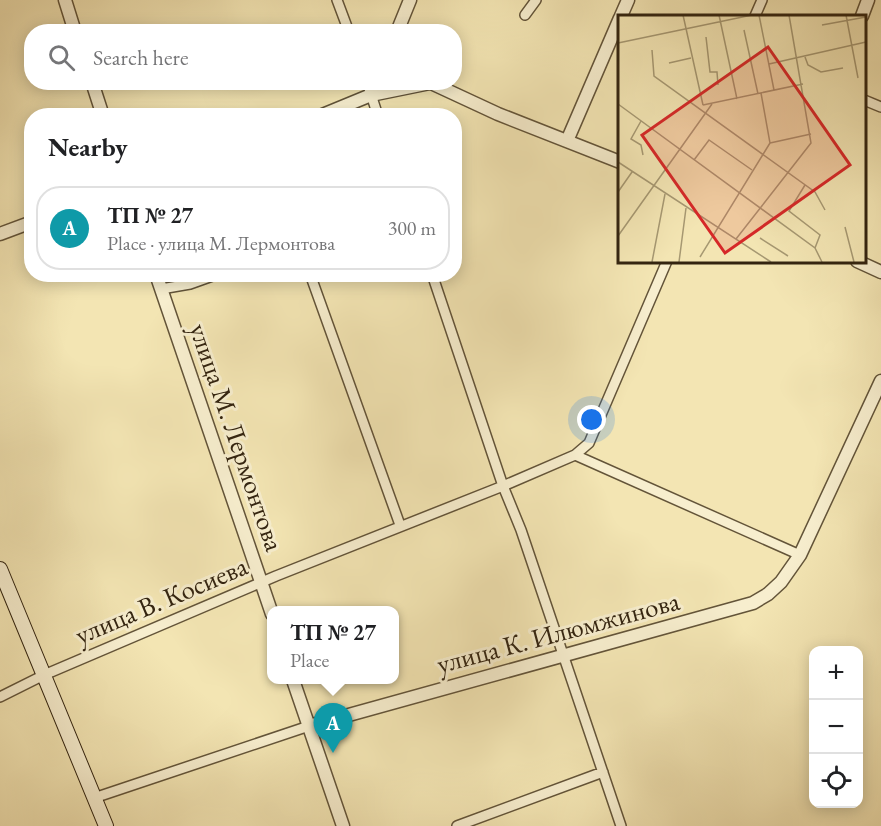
<!DOCTYPE html>
<meta charset="utf-8">
<style>
body{margin:0;font-family:"EB Garamond",serif;background:#f6f6f6;color:#202124}
.controls{position:absolute;right:18px;bottom:18px;display:grid;overflow:hidden;border-radius:12px;box-shadow:0 3px 15px #0003}
.controls button{width:54px;height:54px;display:grid;place-items:center;padding:0;border:0;border-bottom:2px solid #e0e0e0;background:#fff;color:#202124;font:30px sans-serif}
.you{position:absolute;left:592px;top:420px;width:21px;height:21px;margin:-15px;border:4px solid #fff;border-radius:50%;background:#1a73e8;box-shadow:0 0 0 9px #1a73e833}
.badge{display:grid;place-items:center;width:39px;height:39px;border-radius:50%;background:#8f2418;color:#fff;font-size:20px;font-weight:700}
.pin{position:absolute;translate:-50% -50px;filter:drop-shadow(0 2px 3px #0008)}
.pin::after{content:'';position:absolute;top:32px;width:21px;height:18px;background:inherit;clip-path:polygon(0 0,100% 0,50% 100%)}
.popup{position:absolute;left:267px;top:606px;width:132px;height:78px;box-sizing:border-box;display:grid;place-content:center;border-radius:12px;background:#fff;filter:drop-shadow(0 2px 4px #0005);font-size:20px;white-space:nowrap;color:#757577}
.popup b{font-size:22px;color:#202124}
.popup::after{content:'';position:absolute;left:50%;top:100%;margin-left:-12px;border:12px solid transparent;border-top-color:#fff}
.list{margin:0;padding:0;list-style:none}
h2{display:flex;justify-content:space-between;align-items:center;height:78px;margin:0;padding:0 24px;font-size:26px}
h2 small{font-size:20px;font-weight:400;color:#757577}
.list li{display:grid;grid-template-columns:39px 1fr auto;gap:18px;align-items:center;box-sizing:border-box;height:84px;margin:0 12px 12px;padding:0 12px;border:2px solid #e0e0e0;border-radius:24px}
.list b{display:block;font-size:22px;white-space:nowrap}
.list p{margin:0;font-size:20px;white-space:nowrap;color:#757577}
.list em{font-size:20px;font-style:normal;color:#757577}
.icon{flex:none;width:33px;height:33px;fill:none;stroke:currentColor;stroke-width:2;stroke-linecap:round;stroke-linejoin:round}
.map{position:relative;flex:none;width:881px;height:826px;overflow:hidden}
.search{position:absolute;background:#fff;box-shadow:0 3px 15px #0003;left:24px;top:24px;width:438px;height:66px;display:flex;align-items:center;gap:15px;box-sizing:border-box;padding:0 21px;border-radius:24px;color:#757577;font-size:22px}
.panel{position:absolute;background:#fff;box-shadow:0 3px 15px #0003;left:24px;top:108px;width:438px;height:174px;border-radius:24px}
.map>svg:first-child{display:block}
.lines{fill:none;stroke-linecap:round;stroke-linejoin:round}
.minor-casing{stroke:#635439;stroke-width:12}
.tertiary-casing{stroke:#635439;stroke-width:15}
.secondary-casing{stroke:#332410;stroke-width:16}
.minor{stroke:#f7eece;stroke-width:9}
.tertiary{stroke:#f7eece;stroke-width:12}
.secondary{stroke:#f7eece;stroke-width:14}
.labels{text-anchor:middle;dominant-baseline:central;stroke-width:6;stroke-linejoin:round;paint-order:stroke}
.street-label{font-size:27px;fill:#332410;stroke:#f7eece}
.inset-road{fill:none;stroke:#a69872;stroke-width:1.5}
.view{fill:#d62828;fill-opacity:0.15;stroke:#d62828;stroke-width:3}
.inset-edge{fill:none;stroke:#332410;stroke-width:3}
</style>
<div class="map">
<svg width="881" height="826" viewBox="0 0 881 826">
<rect width="100%" height="100%" fill="#f3e5b3"/>
<filter id="stains"><feTurbulence type="fractalNoise" baseFrequency=".00333" numOctaves="4"/><feColorMatrix values="0 0 0 0 .2 0 0 0 0 .09 0 0 0 0 .02 0 0 0 .5 -.17"/></filter>
<radialGradient id="worn" r=".72"><stop offset=".6" stop-color="#630" stop-opacity="0"/><stop offset="1" stop-color="#630" stop-opacity=".3"/></radialGradient>
<g class="lines">
<!-- minor casing -->
<g class="minor-casing">
<path id="minor" d="M337,0L349,32
M525,15L536,0
M755,16L762,0
M367,82L378,116
M864,100L881,107
M310,274L400,525
M432,274L503,486L521,530L621,826
M161,289L190,284L218,274
M575,455L800,555
M0,697L44,675L276,576L503,486L575,455L589,443L667,261
M94,798L309,726
M457,826L603,772"/>
</g>
<!-- tertiary casing -->
<g class="tertiary-casing">
<path id="tertiary" d="M65,0L75,32
M621,16L628,0
M862,16L868,0
M397,32L410,0
M92,82L103,116
M429,82L498,114L620,162
M320,116L371,95L430,83
M567,141L620,18
M0,234L32,222
M857,261L881,272
M156,274L272,614
M293,680L343,826
M309,726L753,603L768,594L781,582L800,555L881,381"/>
</g>
<!-- secondary casing -->
<g class="secondary-casing">
<path id="secondary" d="M0,569L106,826"/>
</g>
<!-- minor -->
<use href="#minor" class="minor"/>
<!-- tertiary -->
<use href="#tertiary" class="tertiary"/>
<!-- secondary -->
<use href="#secondary" class="secondary"/>
</g>
<g class="labels">
<!-- street labels -->
<g class="street-label">
<text transform="translate(237 437) rotate(71)">улица М. Лермонтова</text>
<text transform="translate(161 600) rotate(-23)">улица В. Косиева</text>
<text transform="translate(558 632) rotate(-15)">улица К. Илюмжинова</text>
</g>
</g>
<!-- overview -->
<g transform="translate(618 15)">
<rect width="248" height="248" fill="#f3e5b3"/>
<path class="inset-road" d="M65,0L85,90M101,0L119,84M141,0L156,75M228,0L240,63M204,10L248,2M126,15L140,79M88,22L92,57H99L100,70M0,28L134,0M34,35L36,61L197,177L207,195M187,42L190,50L203,57L225,53M51,48L73,43M151,49L248,27M0,89L197,233L204,247M85,90L185,69M23,106L13,124L23,130L25,140M152,128L193,119M76,145L91,125L134,155M0,147L153,247M187,170L171,196L202,220L197,233M0,177L14,157M227,212L236,247M0,221L94,89M142,223L170,241M118,224L193,128L171,0M82,242L152,128L143,78M34,247L47,179M61,247L68,193"/>
<path class="view" d="M150,32L232,150L107,238L24,120Z"/>
<rect width="248" height="248" class="inset-edge"/>
</g>
<rect width="100%" height="100%" filter="url(#stains)"/>
<rect width="100%" height="100%" fill="url(#worn)"/>
</svg>
<div class="controls">
<button>+</button>
<button>−</button>
<button><svg class="icon" aria-label="locate" viewBox="0 0 24 24"><circle cx="12" cy="12" r="6"/><path d="M12 2v4M12 18v4M2 12h4M18 12h4"/></svg></button>
</div>
<div class="you"></div>
<div class="pin badge" style="left:333px;top:753px;background:#0f9aa8">A</div>
<div class="popup"><b>ТП № 27</b>Place</div>
<div class="search"><svg class="icon" aria-label="search" viewBox="0 0 24 24"><circle cx="10" cy="10" r="6"/><path d="M15 15l6 6"/></svg>Search here</div>
<section class="panel">
<h2>Nearby<small></small></h2>
<ul class="list">
<li><span class="badge" style="background:#0f9aa8">A</span><div><b>ТП № 27</b><p>Place · улица М. Лермонтова</p></div><em>300 m</em></li>
</ul>
</section>
</div>
